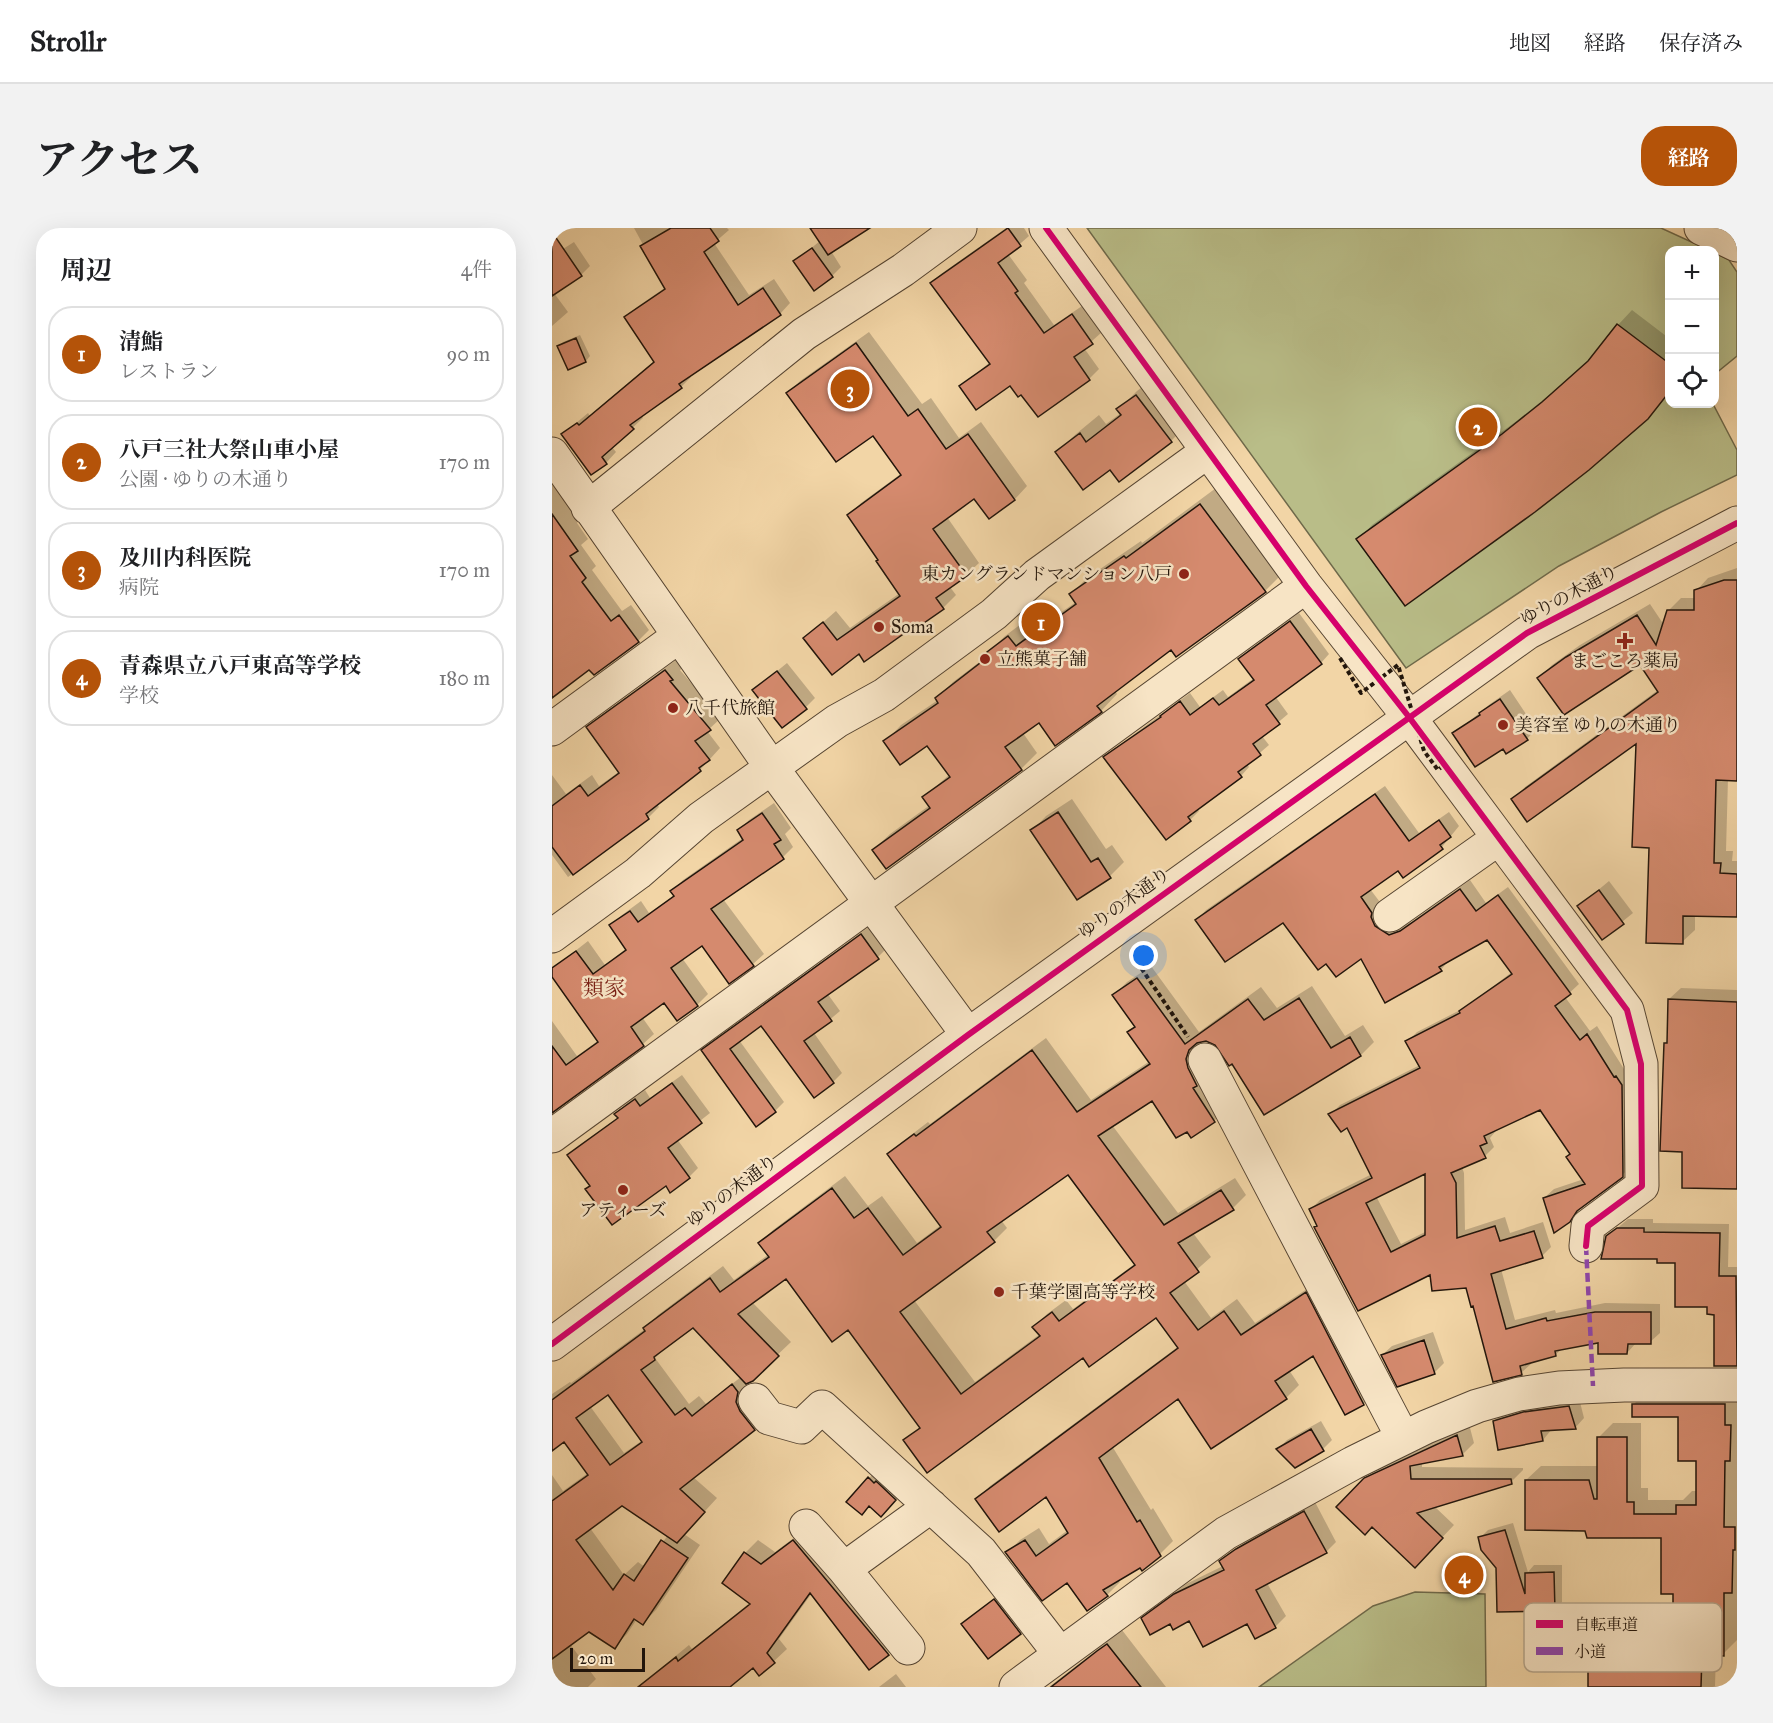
<!DOCTYPE html>
<html lang="ja">
<meta charset="utf-8">
<style>
body{margin:0;font-family:"IM FELL Great Primer","Noto Serif JP",serif;background:#f2f2f2;color:#202124}
.controls{position:absolute;right:18px;top:18px;display:grid;overflow:hidden;border-radius:12px;box-shadow:0 6px 24px #0002}
.controls button{width:54px;height:54px;display:grid;place-items:center;padding:0;border:0;border-bottom:2px solid #e0e0e0;background:#fff;color:#202124;font:30px sans-serif}
.scale{position:absolute;left:18px;bottom:15px;width:75px;box-sizing:border-box;padding-left:6px;border:3px solid #22150b;border-top:0;font-size:16px;line-height:21px;white-space:nowrap;color:#22150b;-webkit-text-stroke:4px #f7e4c5;paint-order:stroke}
.you{position:absolute;left:592px;top:728px;width:21px;height:21px;margin:-15px;border:4px solid #fff;border-radius:50%;background:#1a73e8;box-shadow:0 0 0 9px #1a73e833}
.badge{display:grid;place-items:center;width:39px;height:39px;border-radius:50%;background:#b45309;color:#fff;font-size:20px;font-weight:700}
.pin{position:absolute;translate:-50% -50%;border:3px solid #fff;box-shadow:0 2px 6px #0006}
.list{margin:0;padding:0;list-style:none}
h2{display:flex;justify-content:space-between;align-items:center;height:78px;margin:0;padding:0 24px;font-size:26px}
h2 small{font-size:20px;font-weight:400;color:#757577}
.list li{display:grid;grid-template-columns:39px 1fr auto;gap:18px;align-items:center;box-sizing:border-box;height:96px;margin:0 12px 12px;padding:0 12px;border:2px solid #e0e0e0;border-radius:24px}
.list b{display:block;font-size:22px;white-space:nowrap}
.list p{margin:0;font-size:20px;white-space:nowrap;color:#757577}
.list em{font-size:20px;font-style:normal;color:#757577}
.icon{flex:none;width:33px;height:33px;fill:none;stroke:currentColor;stroke-width:2;stroke-linecap:round;stroke-linejoin:round}
.map{position:relative;flex:none;width:1185px;height:1459px;overflow:hidden;border-radius:24px}
header{display:flex;align-items:center;gap:36px;box-sizing:border-box;height:84px;padding:0 30px;background:#fff;border-bottom:2px solid #e0e0e0}
header strong{font-size:28px}
nav{display:flex;gap:33px;margin-inline-start:auto;font-size:21px}
.intro{display:flex;align-items:center;justify-content:space-between;box-sizing:border-box;height:144px;padding:0 36px}
h1{margin:0;font-size:42px}
.button{padding:15px 27px;border-radius:24px;background:#b45309;color:#fff;font-size:21px;font-weight:700}
main{display:flex;gap:36px;padding:0 36px}
aside{flex:1;background:#fff;border-radius:24px;box-shadow:0 6px 24px #0002}
.map>svg:first-child{display:block}
.green{fill:#b9bd88;stroke:#6e694a;stroke-width:1.5}
.shadow{fill:#0003;fill-rule:evenodd}
.building{fill:#d58a6e;stroke:#22150b;stroke-width:1.5;fill-rule:evenodd}
.lines{fill:none;stroke-linecap:round;stroke-linejoin:round}
.minor-casing{stroke:#564532;stroke-width:35}
.path{stroke:#22150b;stroke-width:4;stroke-dasharray:4.5 3;stroke-linecap:butt}
.minor{stroke:#f7e4c5;stroke-width:33}
.path-bridge{stroke:#22150b;stroke-width:4;stroke-dasharray:4.5 3;stroke-linecap:butt}
.quiet{stroke:#8e44ad;stroke-width:4.5;stroke-dasharray:9 4.5;stroke-linecap:butt}
.cycleway-casing{stroke:#f7e4c5;stroke-width:10}
.cycleway{stroke:#d6006c;stroke-width:6}
.poi-dot{fill:#8f2418;stroke:#f7e4c5;stroke-width:2}
.labels{text-anchor:middle;dominant-baseline:central;stroke-width:5;stroke-linejoin:round;paint-order:stroke}
.poi-label{font-size:18px;fill:#22150b;stroke:#f7e4c5;text-anchor:start}
.street-label{font-size:18px;fill:#22150b;stroke:#f7e4c5}
.quarter-label{font-size:21px;fill:#7a1f14;stroke:#f7e4c5}
.key{fill:#f7e4c5;stroke:#b7a68d;stroke-width:1.5}
.key-label{font-size:16px;fill:#22150b}
</style>
<header>
<strong>Strollr</strong>
<nav><a>地図</a><a>経路</a><a>保存済み</a></nav>
</header>
<div class="intro"><h1>アクセス</h1><a class="button">経路</a></div>
<main>
<aside>
<h2>周辺<small>4件</small></h2>
<ul class="list">
<li><span class="badge">1</span><div><b>清鮨</b><p>レストラン</p></div><em>90 m</em></li>
<li><span class="badge">2</span><div><b>八戸三社大祭山車小屋</b><p>公園 · ゆりの木通り</p></div><em>170 m</em></li>
<li><span class="badge">3</span><div><b>及川内科医院</b><p>病院</p></div><em>170 m</em></li>
<li><span class="badge">4</span><div><b>青森県立八戸東高等学校</b><p>学校</p></div><em>180 m</em></li>
</ul>
</aside>
<div class="map">
<svg width="1185" height="1459" viewBox="0 0 1185 1459">
<rect width="100%" height="100%" fill="#f2d5a6"/>
<filter id="stains"><feTurbulence type="fractalNoise" baseFrequency=".00333" numOctaves="4"/><feColorMatrix values="0 0 0 0 .2 0 0 0 0 .09 0 0 0 0 .02 0 0 0 .5 -.17"/></filter>
<radialGradient id="worn" r=".72"><stop offset=".6" stop-color="#630" stop-opacity="0"/><stop offset="1" stop-color="#630" stop-opacity=".3"/></radialGradient>
<!-- green -->
<path class="green" d="M535,0H1109L1157,22H1118V176H1161L1185,222V247L1109,284L1007,338L854,440Z
M1163,25L1177,32L1185,44V128L1163,146Z
M863,1364L933,1366L934,1459H707L821,1378Z"/>
<!-- shadow -->
<path class="shadow" d="M82,0H175L177,2L162,15L197,67L222,51L238,75L228,86L138,146L139,149L129,159L89,187L91,190L60,219L64,224L54,235L11,206L36,185L38,188L104,133L74,89L85,79L114,59Z
M260,0H306L279,23L289,39L280,48L243,33L268,13Z
M454,0H472L477,8L456,26L475,52L472,55L502,97L530,78L549,105L532,120L547,141L537,151L486,187L469,165L458,156L409,159L438,134L380,56L389,46Z
M22,14L38,38L29,47L2,65L16,84L0,98V28Z
M1080,82L1118,111V165L1095,190L806,312L820,297L966,192L1006,160L1041,129L1066,97Z
M317,104L370,176L379,170L407,210L429,194L475,258L463,271L437,289L423,269L395,289L427,335L414,347L398,359L404,367L391,380L370,395L368,393L307,424L253,410L284,383L298,400L348,365L328,332L296,288L309,275L350,245L321,206L236,165L248,153Z
M28,107L38,128L34,133L16,140L6,119L11,114Z
M603,149L638,194L619,213L505,224L524,206L547,187L554,196L569,185L566,182L585,163Z
M0,238L31,288L25,295L36,311L29,317L44,338L40,342L70,383L79,377L97,402L86,413L42,445L38,440L0,471Z
M664,260L729,347L713,363L619,420L563,463L565,466L549,483L504,516L487,493L471,505L485,525L469,541L321,622L338,606L378,577L372,569L398,546L375,516L333,514L349,497L386,472L385,470L401,454L438,426L437,424L453,408L473,393L481,403L507,384L508,385L524,374L519,366L535,350L589,313L590,315Z
M1185,340V551H1176L1174,623H1181L1180,633H1185V688L1143,687V702L1130,714L1098,618L1086,513L961,571L973,559L1106,462L1088,435L987,450L1000,437L1028,417L1098,376L1112,397L1116,383L1129,370H1144V363L1156,350Z
M747,385L777,426L769,435L723,468L736,486L710,508L717,517L695,536L697,539L689,548L645,580L647,583L638,592L553,529L562,521L638,465L648,479L671,462L676,469L702,450L688,431L697,422Z
M124,432L131,440L128,442L169,490L155,503L168,520L148,542L105,576L107,579L96,590L16,649L0,627V547L14,566L40,547L47,558L68,543L36,500L47,489Z
M235,435L263,470L254,479L202,462Z
M958,462L984,501L975,511L951,519L902,506L938,476Z
M833,558L867,605L897,584L907,598L890,619L846,641L818,661L847,699L859,694L918,652L934,675L956,659L1027,756L1013,769L1038,803L1045,798L1072,841L1074,840L1080,938L1070,947L1031,977L1017,993L992,970L1002,961L1032,951L1020,925L989,880L942,902L943,904L938,910L942,919L933,928L910,939L912,945L913,1002L953,989L958,1005L991,994L999,1019L990,1028L949,1041L963,1092L1003,1082L1004,1085L1053,1075L1108,1076V1105L1098,1114L1084,1115L1075,1125L1047,1113L1011,1120L1003,1127L978,1134L979,1136L969,1145L922,1077L915,1058L766,997L758,982L768,972L820,946L795,897L778,887L788,877L868,837L855,814L865,804L914,779L960,744L935,710L897,732L889,742L810,729L774,734L731,693L645,692L654,682ZM874,943L875,1003L849,1016L824,968Z
M520,571L554,621L560,617L572,634L558,648L480,603L494,588Z
M222,575L239,600L233,606L241,619L231,629L171,671L212,726L201,736L177,754L150,716L130,730L156,766L145,777L113,773L90,789L102,806L91,816L0,883V793L25,828L47,812L0,747V741L36,713L53,737L75,720L59,698L70,687L89,673L97,685L123,667L120,663L131,652L191,610L186,603L197,592Z
M1057,653L1081,685L1050,710L1027,678Z
M318,698L335,720L326,729L275,765L288,783L262,805L290,845L281,854L209,796L187,812L232,874L223,883L151,823L160,814Z
M599,738L647,804L709,759L725,780L760,758L793,808L811,797L822,814L809,827L680,834L664,815L654,812L648,813L649,827L675,880L662,893L639,907L601,871L560,897L626,985L683,950L694,967L681,980L641,1005L659,1029L632,1053L659,1090L685,1071L703,1095L767,1053L825,1162L812,1176L794,1185L761,1126L737,1142L747,1157L734,1170L626,1169L560,1218L599,1282L601,1280L621,1313L608,1326L566,1352L568,1354L555,1367L515,1353L455,1325L468,1312L487,1300L497,1316L516,1302L494,1267L425,1271L438,1258L627,1118L604,1087L531,1128L353,1213L369,1198L296,1100L234,1049L200,1074L239,1114L198,1153L197,1160L215,1188L202,1201L141,1249L165,1270L132,1306L148,1317L104,1382L91,1395L85,1391L75,1406L62,1419L37,1402L18,1416L44,1451L36,1459H0V1247L11,1263L36,1245L12,1212L0,1211V1166L18,1154L19,1155L93,1101L106,1087L171,1038L182,1052L217,1026L208,1015L221,1002L293,948L316,978L330,968L365,1015L389,997L337,927L350,914L376,894L378,896L494,810L539,872L598,833L577,804L584,797L562,767L575,754ZM517,945L584,1035L521,1081L514,1072L495,1086L482,1099L488,1106L423,1154L362,1072L442,1013L455,1000L449,992ZM141,1098L189,1149L154,1176L147,1168L137,1176L103,1130L115,1118ZM56,1165L91,1212L72,1225L38,1178ZM70,1277L116,1307L93,1339L86,1334L72,1347L38,1300Z
M1129,760L1185,762V960L1132,923L1113,815L1116,812L1117,771Z
M130,847L158,885L125,911L146,940L137,949L114,956L39,958L17,927L26,918L67,889L64,886L74,876L93,862L98,870Z
M1076,991H1101V995L1177,996L1176,1039H1185V1137H1164V1085L1125,1033L1106,1030L1055,1009Z
M881,1104L892,1135L882,1145L830,1127L840,1118Z
M1096,1162H1185V1412L1171,1426H1164L1163,1458L1175,1459H1038V1432L1052,1417L1122,1418V1365L1111,1309L1034,1301L974,1252L989,1238H1046L1047,1209L1061,1195H1089V1260H1096V1272H1131L1140,1263H1145L1146,1231L1128,1187L1082,1176Z
M1027,1170L1032,1190L1023,1200L1000,1201L991,1212L942,1193L952,1184Z
M769,1193L780,1212L771,1221H726L735,1212Z
M917,1196L922,1215L910,1227L870,1234V1239L971,1240V1242L959,1254L882,1278L902,1297L863,1338L820,1297L786,1279L826,1239Z
M326,1241L352,1262L339,1278L318,1277L310,1285L317,1250Z
M763,1274L784,1314L774,1324L715,1355L734,1388L723,1399L704,1409L696,1394L638,1391L618,1394L591,1391L601,1380L634,1356L671,1338L669,1334L696,1311Z
M961,1295L976,1344L982,1337H1010V1374L1003,1382L946,1383L945,1340L928,1310L936,1302Z
M255,1300L349,1413L336,1426L318,1440L260,1365L227,1411L235,1421L208,1446L201,1438L175,1459H86L137,1417L140,1421L199,1374L193,1325L206,1312L223,1324Z
M452,1363L477,1396L468,1405L421,1387Z
M570,1402L614,1459H497Z
M344,1446L354,1459H327Z"/>
<!-- building -->
<path class="building" d="M119,0H158L167,13L152,24L186,77L211,60L229,87L127,156L130,160L78,197L82,201L50,229L55,236L39,247L9,206L25,195L27,197L102,134L72,89L113,61L88,18Z
M258,0H318L276,27Z
M456,0L469,18L446,35L466,63L463,65L492,105L520,86L541,116L522,129L538,152L486,189L469,167L466,169L458,158L424,182L407,158L438,136L378,55Z
M0,4L30,48L0,68Z
M260,20L281,49L262,63L241,33Z
M1065,96L1118,136V163L1096,191L1037,242L983,284L853,378L804,311L950,206L990,174L1036,133Z
M24,110L34,134L16,142L5,118Z
M304,115L356,188L366,181L394,221L416,206L463,272L437,291L422,271L381,301L415,348L384,370L392,381L369,397L367,395L312,434L307,426L280,447L251,410L271,394L285,412L348,368L324,333L326,332L295,287L349,247L321,208L284,234L234,165Z
M584,167L620,214L567,254L558,242L531,262L503,224L528,205L534,214L569,187L564,181Z
M648,276L714,364L624,429L619,422L545,478L550,484L503,518L487,495L453,519L470,542L334,641L320,622L378,580L370,569L398,549L375,518L348,537L331,513L386,475L383,470L437,428L435,424L456,408L464,418L490,399L491,400L524,376L517,366L572,328L574,330Z
M0,286L26,323L18,328L34,350L30,354L59,393L67,387L87,414L42,447L37,442L0,470Z
M1172,352H1185V553L1164,552L1162,635H1169L1168,645L1185,646V689L1131,688V716L1094,715L1097,620L1080,619L1084,516L975,594L959,571L1106,464L1088,437L1012,487L985,450L1014,429L1085,387L1104,417L1115,382H1142V362Z
M738,393L770,436L714,477L728,496L701,516L709,527L686,544L690,549L636,589L639,593L614,612L551,529L609,489L608,488L628,473L638,487L661,470L667,477L702,452L686,431Z
M113,442L121,452L118,453L159,502L143,513L158,532L147,540L149,543L94,586L97,591L21,647L0,619V578L28,557L36,568L67,545L34,499Z
M225,443L255,481L230,500L200,462Z
M948,471L976,512L954,526L951,521L923,539L900,505L928,487L927,485Z
M823,566L857,613L887,592L899,609L888,617L891,621L851,650L846,643L809,669L820,685L819,689L823,698L837,707L848,703L908,661L924,683L946,667L1019,766L1003,778L1028,812L1035,806L1062,849L1064,848L1070,857L1071,949L1025,983L1018,994L1002,1005L991,970L1033,956L1014,929L1018,926L988,882L932,908L935,915L928,918L934,930L899,945L904,955L905,1010L943,998L948,1013L982,1003L991,1030L939,1046L954,1101L994,1090L995,1093L1043,1084H1099V1116H1076L1075,1126H1046V1115L1003,1123L1004,1128L968,1138L970,1147L941,1154L921,1078L919,1079L914,1060L880,1063L878,1047L806,1083L762,999L765,998L757,981L820,950L795,900L789,904L776,886L868,840L853,813L908,785L907,783L960,746L935,712L887,739L890,743L833,775L809,731L784,749L774,736L766,742L731,695L673,734L643,692ZM873,946V1007L839,1024L814,975Z
M506,584L539,634L546,630L559,650L525,672L478,602Z
M210,585L229,612L222,616L232,631L159,681L202,738L177,756L150,718L119,740L146,778L125,793L112,775L79,799L92,818L0,885V818L14,837L46,814L0,749V740L24,723L41,746L74,722L57,697L78,683L86,694L122,668L118,663L191,612L185,602Z
M1047,662L1072,696L1050,712L1025,678Z
M309,706L327,731L266,774L280,793L252,813L282,855L262,870L209,798L178,821L224,884L204,899L149,822Z
M585,750L633,816L696,771L712,792L747,770L779,820L798,809L809,828L712,887L680,836L677,838L663,817L654,813L645,815L637,822L634,831L636,840L645,858L641,860L663,894L639,910L635,904L624,910L600,873L546,908L612,997L669,962L682,982L626,1015L647,1044L618,1065L646,1102L672,1083L689,1107L754,1064L812,1177L793,1187L761,1128L723,1153L735,1171L659,1221L626,1171L547,1230L585,1294L588,1292L609,1328L590,1343L588,1340L551,1362L556,1368L535,1383L515,1355L490,1373L453,1324L473,1312L484,1328L516,1305L494,1269L447,1304L423,1271L626,1120L604,1090L537,1139L531,1130L375,1245L351,1212L368,1200L296,1102L280,1114L234,1051L186,1086L227,1128L201,1153L194,1156L141,1100L102,1129L103,1132L89,1142L123,1187L133,1180L140,1188L180,1156L186,1164L184,1174L188,1183L203,1202L128,1261L153,1284L125,1315L70,1278L24,1312L61,1362L72,1346L82,1353L109,1312L136,1330L91,1397L82,1391L63,1421L37,1404L0,1431V1273L36,1247L12,1214L0,1223V1172L93,1103L91,1100L158,1050L168,1064L217,1029L206,1015L280,960L302,990L316,980L351,1027L389,999L335,926L362,906L364,908L480,822L525,884L598,836L575,804L583,799L560,767ZM516,947L583,1037L507,1093L500,1084L480,1099L488,1108L409,1166L348,1084L443,1014L435,1004ZM56,1167L90,1214L58,1237L24,1190Z
M1116,771L1185,774V961L1130,960V924L1108,923L1112,815H1115Z
M120,855L150,895L116,920L138,950L118,965L114,958L60,997L33,961L38,958L15,927L66,890L62,886L83,871L88,878Z
M1065,1000H1092V1004L1168,1005L1167,1048H1184L1185,1138H1162V1087L1155,1086V1079H1123V1035H1105V1031H1049L1054,1008Z
M872,1112L883,1146L845,1159L829,1127Z
M1080,1176H1173V1197H1179L1178,1233H1173L1172,1299H1183V1322H1181L1180,1365H1172V1428L1150,1427L1149,1459H1036V1431L1121,1432V1366H1109V1310H1035L1033,1303L973,1302V1252H1037L1042,1271H1045V1209H1075V1274H1082V1286H1124V1277H1144V1233H1126V1189H1080Z
M1017,1178L1024,1201L989,1203L991,1213L946,1222L941,1193L971,1184Z
M759,1201L772,1223L743,1240L724,1221Z
M905,1207L911,1228L858,1238L859,1251H959L960,1256L865,1285L891,1310L863,1340L820,1299L813,1307L784,1279L812,1250Z
M316,1249L322,1255L324,1253L344,1272L329,1289L317,1278L310,1287L294,1274Z
M752,1283L775,1325L704,1362L724,1400L703,1411L695,1396L651,1419L637,1393L621,1402L618,1396L598,1407L589,1390L622,1366L672,1342L667,1333L684,1321Z
M953,1302L973,1366V1345L1002,1344L1003,1383L945,1384L944,1340L929,1322L926,1309Z
M241,1312L337,1427L317,1442L258,1365L215,1425L223,1435L207,1448L201,1440L178,1459H86L124,1429L126,1433L198,1376L170,1355L192,1324L209,1336Z
M442,1371L469,1406L436,1431L409,1396Z
M555,1416L589,1459H499L545,1423Z"/>
<g class="lines">
<!-- minor casing -->
<g class="minor-casing">
<path id="minor" d="M494,0L754,358L857,489L1075,782L1089,836L1090,958L1036,998L1034,1018
M1149,0L1185,17
M0,226L220,540L416,807
M36,280L252,106L351,42L408,0
M0,501L127,408
M838,687L947,610
M0,708L86,645L149,590L285,493L332,467L442,386L485,347L656,223
M653,832L851,1210
M0,908L754,358
M0,1116L416,807L975,405L1185,295
M203,1172L217,1190L249,1199L270,1179L429,1324L508,1426
M254,1298L292,1341L356,1420
M292,1341L379,1278
M464,1459L674,1305L801,1235L874,1199L925,1178L967,1166L1007,1160L1072,1157H1185"/>
</g>
<!-- path -->
<path class="path" d="M581,728L636,809"/>
<!-- minor -->
<use href="#minor" class="minor"/>
<!-- path-bridge -->
<path class="path-bridge" d="M788,430L809,465L846,437L872,523L886,542L893,536"/>
<!-- quiet -->
<path class="quiet" d="M1034,1018L1041,1158"/>
<!-- cycleway casing -->
<g class="cycleway-casing">
<path id="cycleway" d="M494,0L754,358L857,489L1075,782L1089,836L1090,958L1036,998L1034,1018
M0,1116L416,807L975,405L1185,295"/>
</g>
<!-- cycleway -->
<use href="#cycleway" class="cycleway"/>
</g>
<!-- markers -->
<g class="poi-dot">
<circle cx="632" cy="346" r="6"/>
<circle cx="327" cy="399" r="6"/>
<path d="M1070 404h6v6h6v6h-6v6h-6v-6h-6v-6h6z"/>
<circle cx="433" cy="431" r="6"/>
<circle cx="121" cy="480" r="6"/>
<circle cx="951" cy="497" r="6"/>
<circle cx="71" cy="962" r="6"/>
<circle cx="447" cy="1064" r="6"/>
</g>
<g class="labels">
<!-- poi labels -->
<g class="poi-label">
<text x="620" y="346" text-anchor="end">東カングランドマンション八戸</text>
<text x="339" y="399">Soma</text>
<text x="445" y="431">立熊菓子舗</text>
<text x="1073" y="433" text-anchor="middle">まごころ薬局</text>
<text x="133" y="480">八千代旅館</text>
<text x="963" y="497">美容室 ゆりの木通り</text>
<text x="71" y="982" text-anchor="middle">アティーズ</text>
<text x="459" y="1064">千葉学園高等学校</text>
</g>
<!-- street labels -->
<g class="street-label">
<text transform="translate(1017 367) rotate(-28)">ゆりの木通り</text>
<text transform="translate(572 675) rotate(-36)">ゆりの木通り</text>
<text transform="translate(180 963) rotate(-37)">ゆりの木通り</text>
</g>
<!-- quarter labels -->
<g class="quarter-label">
<text x="52" y="760">類家</text>
</g>
</g>
<!-- legend -->
<rect x="972" y="1375" width="198" height="69" rx="9" class="key"/>
<rect x="984" y="1392" width="27" height="8" fill="#d6006c"/>
<rect x="984" y="1419" width="27" height="8" fill="#8e44ad"/>
<g class="key-label">
<text x="1022" y="1402">自転車道</text>
<text x="1022" y="1429">小道</text>
</g>
<rect width="100%" height="100%" filter="url(#stains)"/>
<rect width="100%" height="100%" fill="url(#worn)"/>
</svg>
<div class="controls">
<button>+</button>
<button>−</button>
<button><svg class="icon" aria-label="locate" viewBox="0 0 24 24"><circle cx="12" cy="12" r="6"/><path d="M12 2v4M12 18v4M2 12h4M18 12h4"/></svg></button>
</div>
<div class="scale">20 m</div>
<div class="you"></div>
<div class="pin badge" style="left:489px;top:394px">1</div>
<div class="pin badge" style="left:926px;top:199px">2</div>
<div class="pin badge" style="left:298px;top:161px">3</div>
<div class="pin badge" style="left:912px;top:1347px">4</div>
</div>
</main>
